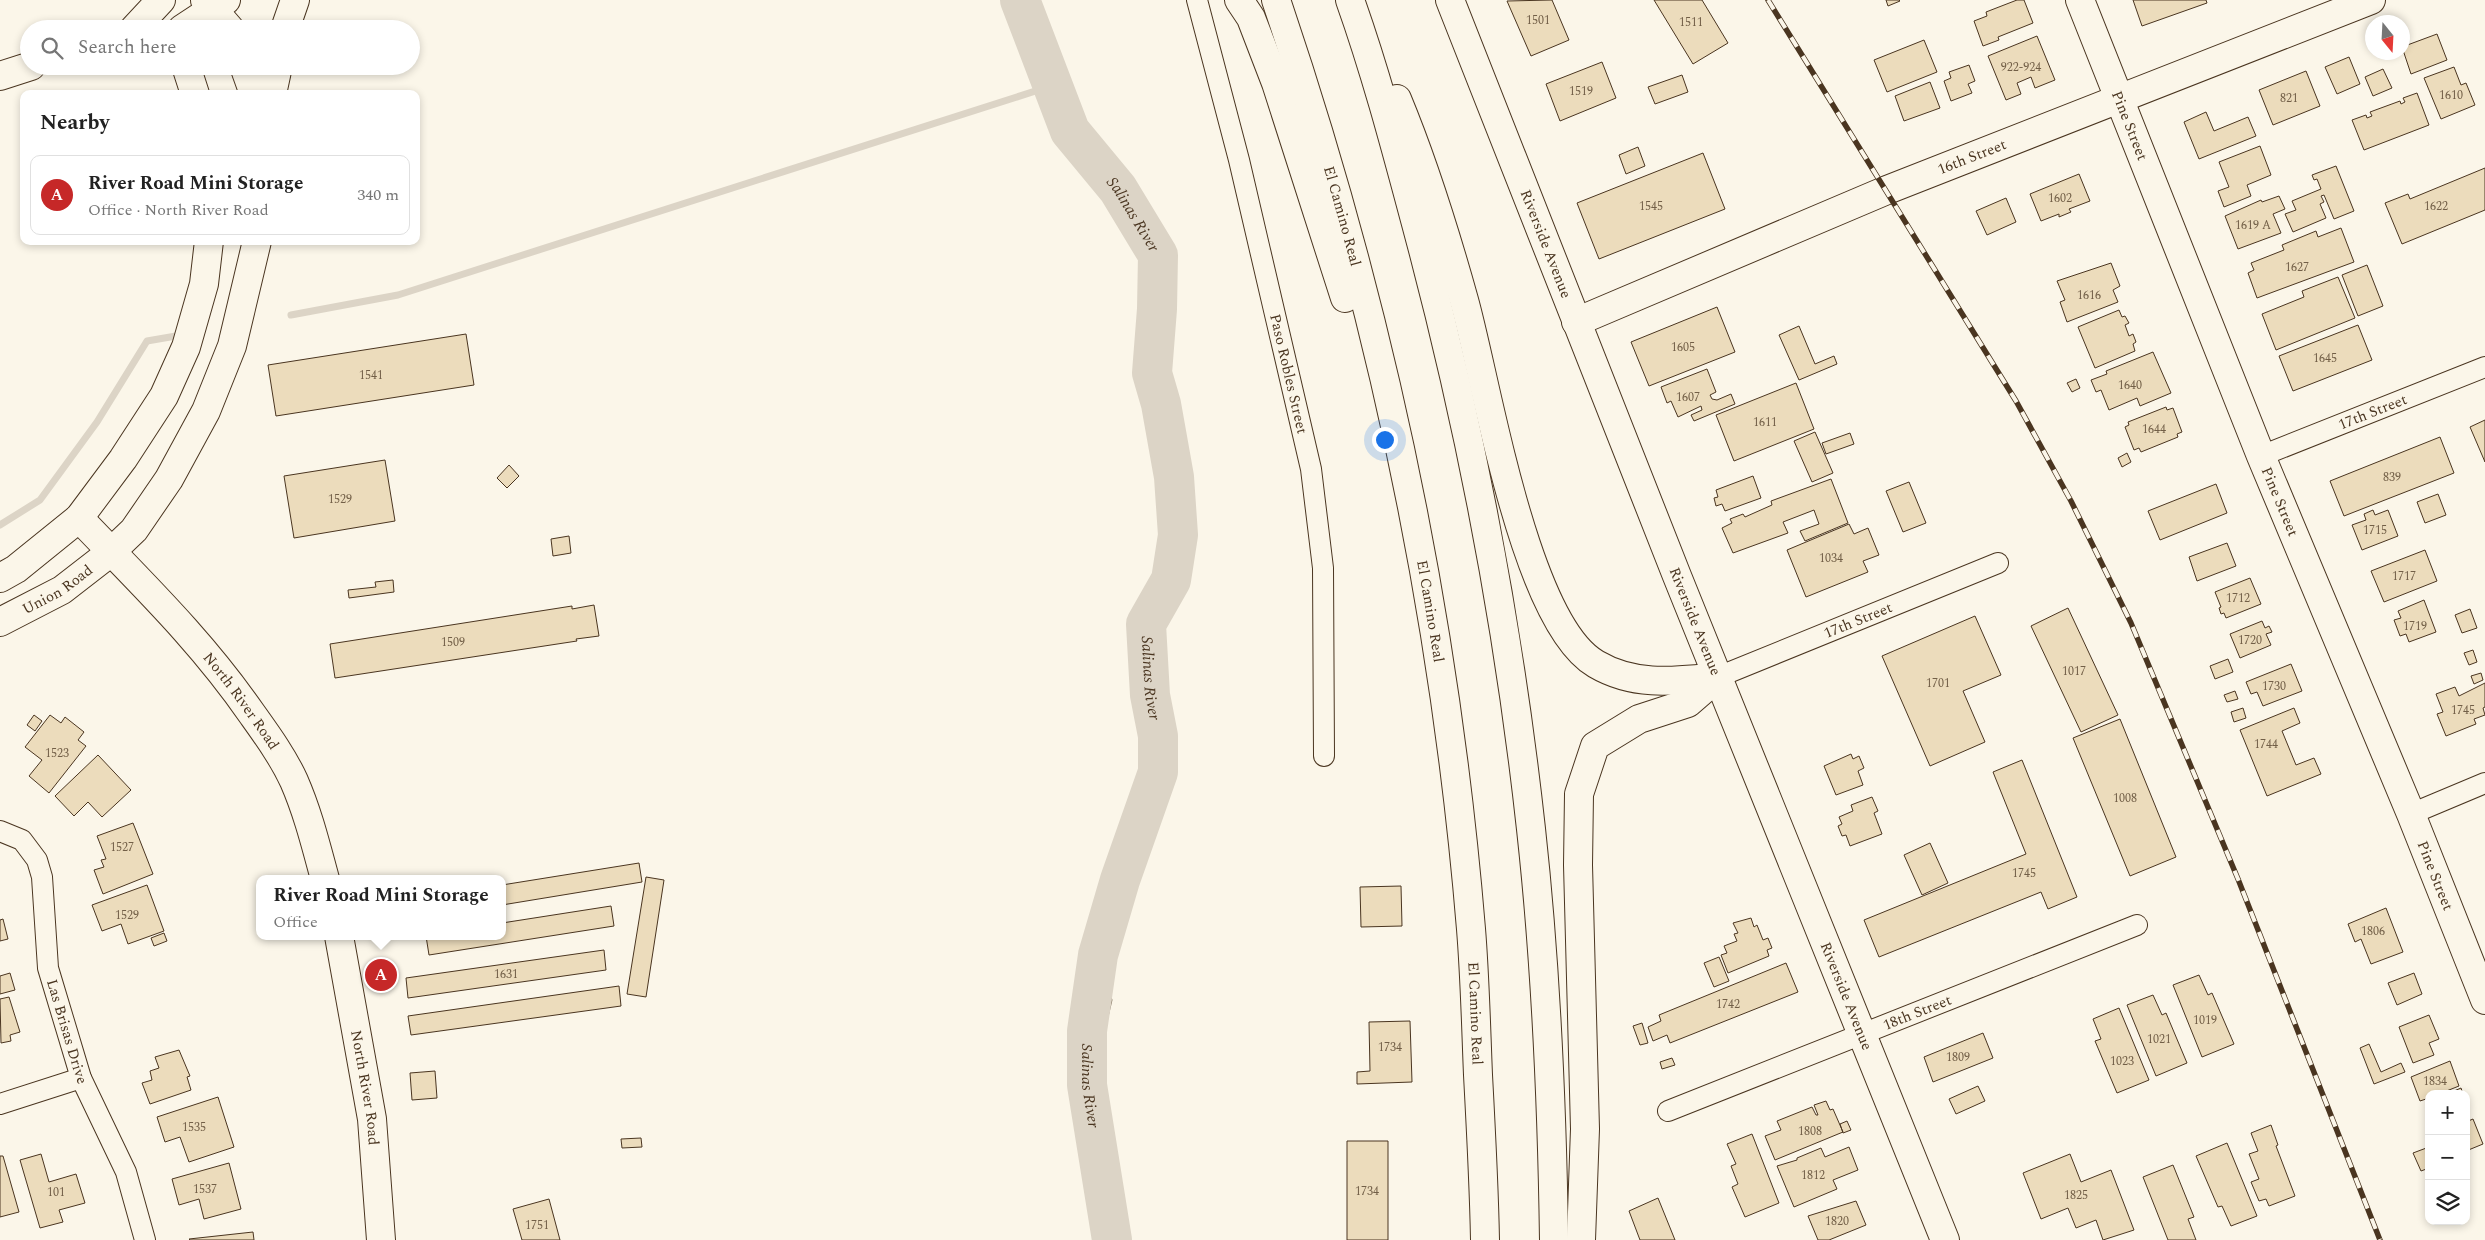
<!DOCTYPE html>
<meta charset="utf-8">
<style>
body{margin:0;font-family:Spectral,serif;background:#f2f2f2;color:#222}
.controls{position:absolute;right:15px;bottom:15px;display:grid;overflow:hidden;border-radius:10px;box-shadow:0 2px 8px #0003}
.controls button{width:45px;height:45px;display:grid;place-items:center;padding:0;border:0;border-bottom:1px solid #e0e0e0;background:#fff;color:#222;font:25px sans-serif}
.compass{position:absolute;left:2365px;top:15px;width:45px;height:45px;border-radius:50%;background:#fff;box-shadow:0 2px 8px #0003;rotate:162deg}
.you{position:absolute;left:1384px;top:439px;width:18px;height:18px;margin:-12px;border:4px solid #fff;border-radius:50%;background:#1a73e8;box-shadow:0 0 0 8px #1a73e833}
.badge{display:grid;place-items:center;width:32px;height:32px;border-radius:50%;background:#c62828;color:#fff;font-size:16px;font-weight:700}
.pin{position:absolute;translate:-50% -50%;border:2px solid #fff;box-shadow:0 1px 5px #0006}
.popup{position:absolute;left:256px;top:875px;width:250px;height:65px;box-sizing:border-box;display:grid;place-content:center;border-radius:10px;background:#fff;filter:drop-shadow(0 1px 4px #0005);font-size:16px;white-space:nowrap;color:#767676}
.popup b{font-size:19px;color:#222}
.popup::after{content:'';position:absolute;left:50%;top:100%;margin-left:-10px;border:10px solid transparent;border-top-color:#fff}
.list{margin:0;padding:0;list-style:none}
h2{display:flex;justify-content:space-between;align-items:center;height:65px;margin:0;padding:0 20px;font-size:21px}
h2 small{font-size:16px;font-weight:400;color:#767676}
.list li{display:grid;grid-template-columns:32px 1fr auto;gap:15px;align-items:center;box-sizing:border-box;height:80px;margin:0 10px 10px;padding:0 10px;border:1px solid #e0e0e0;border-radius:10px}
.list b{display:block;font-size:19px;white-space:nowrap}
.list p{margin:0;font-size:16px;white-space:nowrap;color:#767676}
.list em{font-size:16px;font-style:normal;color:#767676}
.icon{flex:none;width:28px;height:28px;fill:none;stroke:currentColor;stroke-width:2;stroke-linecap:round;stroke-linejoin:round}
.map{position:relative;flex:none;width:2485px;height:1240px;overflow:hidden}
.search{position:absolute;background:#fff;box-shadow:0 2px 8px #0003;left:20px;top:20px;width:400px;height:55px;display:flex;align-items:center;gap:12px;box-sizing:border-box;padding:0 18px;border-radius:28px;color:#767676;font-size:19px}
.panel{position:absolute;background:#fff;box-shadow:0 2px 8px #0003;left:20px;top:90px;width:400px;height:155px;border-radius:10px}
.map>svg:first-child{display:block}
.water{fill:url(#water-rules);stroke:#887966}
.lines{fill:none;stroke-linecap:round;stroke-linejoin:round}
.stream{stroke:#dcd4c6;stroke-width:7}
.river{stroke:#dcd4c6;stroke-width:40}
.building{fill:#ecdcbc;stroke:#4a3520}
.street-casing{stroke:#4a3520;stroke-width:22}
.secondary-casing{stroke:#4a3520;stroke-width:30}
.highway-casing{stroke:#4a3520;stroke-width:30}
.street{stroke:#fbf6e9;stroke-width:20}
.secondary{stroke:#fbf6e9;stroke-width:28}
.highway{stroke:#fbf6e9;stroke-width:28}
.rail-casing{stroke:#4a3520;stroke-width:5.5}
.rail{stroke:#fbf6e9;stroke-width:4;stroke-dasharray:11;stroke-linecap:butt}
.labels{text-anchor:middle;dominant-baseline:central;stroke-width:4;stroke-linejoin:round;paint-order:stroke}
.number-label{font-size:12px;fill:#725f47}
.street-label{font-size:15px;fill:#4a3520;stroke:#fbf6e9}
.water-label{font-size:16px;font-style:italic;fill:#4a3520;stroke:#fbf6e9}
</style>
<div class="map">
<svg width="2485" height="1240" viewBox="0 0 2485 1240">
<defs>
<pattern id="water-rules" width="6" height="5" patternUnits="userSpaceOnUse" patternTransform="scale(1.25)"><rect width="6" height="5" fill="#dcd4c6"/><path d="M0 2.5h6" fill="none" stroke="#beb7aa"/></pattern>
</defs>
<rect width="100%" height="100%" fill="#fbf6e9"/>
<!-- water -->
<path class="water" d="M1098,955L1112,1000L1093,1080L1077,1093L1069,1079L1075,1006Z"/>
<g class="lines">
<!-- stream -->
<path class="stream" d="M291,315L398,295L1051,86
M0,525L40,500L97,422L147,341L176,336"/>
<!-- river -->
<path class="river" id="s1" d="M1020,0L1070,131L1118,189L1158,255L1157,309L1152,373L1161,404L1174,477L1178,535L1171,580L1146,624L1150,695L1158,736V772L1120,880L1098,955L1087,1031V1085L1112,1240"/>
</g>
<!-- building -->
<path class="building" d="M1552,0L1569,40L1531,56L1507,1Z
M1654,0H1702L1728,43L1693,64Z
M1886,0H1899L1900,1L1888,6Z
M2017,0H2024L2033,23L1998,37L1999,40L1983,46L1974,21L1987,16L1986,12Z
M2133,0H2206L2207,3L2142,26Z
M2437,34L2447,60L2411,74L2402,47Z
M2037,36L2055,80L2035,88L2031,77L2017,83L2021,94L2006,100L1988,56Z
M1924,40L1937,72L1887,92L1874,60Z
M2349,57L2360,84L2337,94L2325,67Z
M1602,62L1616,98L1560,121L1546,84Z
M1969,65L1975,81L1968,84L1972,93L1951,101L1944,81L1951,78L1949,72Z
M2454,67L2461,85L2466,83L2475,105L2441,119L2424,78Z
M2383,69L2392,88L2373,96L2365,77Z
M2306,71L2320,106L2273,125L2259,90Z
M1682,75L1688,92L1655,104L1648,87Z
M1930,82L1940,108L1904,121L1895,96Z
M2417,93L2429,125L2364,150L2352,120L2366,115L2367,118L2372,116L2370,112L2400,101L2401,104L2405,102L2403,98Z
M2206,112L2214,131L2248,117L2256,136L2199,159L2184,122Z
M2260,146L2271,175L2247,185L2251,196L2224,207L2218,191L2229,187L2219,162Z
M1638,147L1645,166L1626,174L1619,155Z
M1703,153L1725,209L1599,259L1577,203Z
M2336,166L2354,211L2334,219L2324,195L2321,196L2324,202L2320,204L2326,218L2293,232L2285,214L2296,210L2292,201L2321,189L2317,179L2314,180L2312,175Z
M2485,168V210L2402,244L2385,203L2408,194L2410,199Z
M2079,174L2090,201L2069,209L2071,212L2059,217V214L2041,221L2030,194Z
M2279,196L2285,209L2273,214L2281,233L2238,249L2225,216L2261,200L2262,202Z
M2006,198L2016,222L1987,235L1976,211Z
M2341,228L2354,262L2257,298L2248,273L2254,270L2251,263L2284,250L2282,245L2316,231L2318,237Z
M2111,263L2120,286L2113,290L2118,302L2067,322L2060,302L2065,300L2057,281Z
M2367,265L2383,306L2358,316L2342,275Z
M2338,277L2355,318L2276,350L2262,314L2304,297L2302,291Z
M1717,307L1735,352L1649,386L1631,342Z
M2119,310L2122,317L2125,316L2129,323L2125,325L2129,336L2133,334L2136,342L2133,344L2135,351L2095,368L2078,327Z
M2358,325L2372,360L2293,391L2279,356Z
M1799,326L1815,364L1834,356L1837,364L1799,380L1779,335Z
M466,334L474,385L276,416L268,365Z
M2153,352L2171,393L2140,406L2137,398L2109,410L2101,390L2096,392L2091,380L2107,374L2106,371Z
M1707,369L1716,392L1710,395L1712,399L1717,400L1731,394L1735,404L1694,421L1691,415L1702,410L1701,406L1678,417L1671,401L1667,403L1661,387Z
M2076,379L2080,388L2072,392L2067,383Z
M1796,383L1814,429L1734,461L1716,415Z
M2166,407L2167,410L2173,408L2182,432L2177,434L2178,437L2141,452L2139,448L2134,450L2125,427L2129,425L2128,422Z
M2485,420V462L2470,427Z
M1815,432L1833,473L1812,482L1794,441Z
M1850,433L1854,444L1826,454L1822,443Z
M2440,437L2454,473L2344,516L2330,481Z
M2127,453L2131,462L2122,467L2118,458Z
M385,460L395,521L294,538L284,476Z
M509,465L519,476L507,488L497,478Z
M1753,476L1761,498L1725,511L1722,504L1716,506L1714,498L1718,497L1716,490Z
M1831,479L1848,523L1805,541L1800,531L1819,524L1814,510L1783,522L1788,533L1733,553L1722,528L1732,523L1730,519L1743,514L1745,517L1772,505L1771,501Z
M1909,482L1926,523L1903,532L1886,491Z
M2216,484L2227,513L2160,540L2148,511Z
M2438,494L2446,515L2425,523L2417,502Z
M2373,510L2375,515L2388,510L2398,536L2362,550L2352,525L2366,520L2364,514Z
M1849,524L1854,534L1868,528L1879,555L1863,561L1868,572L1806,597L1787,550Z
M569,536L571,553L553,556L551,539Z
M2227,543L2236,566L2197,581L2189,557Z
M2425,550L2437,581L2384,602L2371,571Z
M2250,578L2261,604L2226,618L2224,613L2221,614L2219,608L2221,607L2215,592Z
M393,580L394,592L349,598L348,590L376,587L375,582Z
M2424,600L2436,632L2409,642L2406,634L2400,636L2394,620L2401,618L2398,611Z
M594,605L599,636L576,639L577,641L335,678L330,644L572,606V609Z
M2068,608L2118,715L2081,732L2031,626Z
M2470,609L2477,628L2462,633L2455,615Z
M1975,616L2001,675L1963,691L1985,742L1930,766L1882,656Z
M2262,621L2265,628L2269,626L2272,632L2266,634L2271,645L2240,658L2230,634Z
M2473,650L2477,662L2469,665L2464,653Z
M2228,659L2233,672L2215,679L2210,666Z
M2291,664L2302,691L2263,706L2257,692L2251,694L2246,682Z
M2481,673L2483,680L2474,684L2471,676Z
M2485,683V707L2483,708L2485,715L2474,719L2476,724L2446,736L2437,714L2443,712L2436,694L2455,687L2459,696Z
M2235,691L2238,699L2227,702L2224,695Z
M2243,708L2246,718L2234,722L2231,712Z
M2294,708L2300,723L2282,731L2296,765L2314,758L2321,774L2267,796L2240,730Z
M34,715L42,721L35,731L27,725Z
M50,715L61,723L65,717L84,732L78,740L86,746L49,793L29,776L42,760L25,747Z
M2120,719L2176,857L2130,876L2073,738Z
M1851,754L1853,759L1859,756L1864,768L1858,771L1863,785L1836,795L1824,766Z
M98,755L131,790L102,817L88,802L74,816L55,796Z
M2022,760L2077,897L2048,909L2041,892L1879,957L1864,920L2026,854L1993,772Z
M1872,797L1878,811L1874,813L1882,834L1850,846L1846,835L1842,836L1838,826L1842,824L1839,817L1853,811L1851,805Z
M133,823L153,874L103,894L94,870L104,867L101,860L106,859L97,836Z
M1930,843L1948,883L1922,895L1904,855Z
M639,863L642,882L502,905V885Z
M646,877L664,880L646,997L627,994Z
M147,885L164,931L128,944L121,924L102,931L92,905Z
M1401,886L1402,926L1361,927L1360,887Z
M611,906L614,926L429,955L426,936H502V923Z
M2386,908L2403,952L2371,964L2361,939L2355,942L2348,924Z
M1751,918L1754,927L1757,925L1763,940L1768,938L1772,948L1767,950L1769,956L1728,973L1721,955L1727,953L1724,946L1737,941L1734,934L1738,933L1733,923Z
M3,919L8,939L0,941V920Z
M164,933L167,941L154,946L151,938Z
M604,950L606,970L408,998L406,978Z
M1719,957L1729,981L1714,987L1704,963Z
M1786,963L1798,992L1670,1043L1667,1035L1653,1041L1648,1027L1661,1021L1659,1015Z
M10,973L15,990L0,994V976Z
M2414,973L2422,994L2397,1005L2388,983Z
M2199,975L2208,995L2212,993L2234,1044L2202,1057L2173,985Z
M619,986L621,1006L411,1035L408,1016Z
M2153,995L2162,1015L2166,1013L2187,1063L2156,1076L2127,1005Z
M9,997L20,1032L10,1035L11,1041L1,1043L0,999Z
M2119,1008L2149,1080L2117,1093L2095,1041L2101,1039L2093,1019Z
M2429,1015L2439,1039L2429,1043L2434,1055L2413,1063L2399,1027Z
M1410,1021L1412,1082L1357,1084V1072L1370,1071L1369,1022Z
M1642,1023L1648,1043L1640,1045L1633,1026Z
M1983,1033L1993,1058L1933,1082L1924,1057Z
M2369,1044L2381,1072L2401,1063L2405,1072L2374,1084L2360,1048Z
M179,1050L190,1076L187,1077L191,1090L150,1104L142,1083L152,1080L150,1071L159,1068L155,1057Z
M1672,1058L1675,1065L1662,1069L1660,1062Z
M2450,1061L2459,1086L2439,1094H2429V1098L2420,1101L2411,1077Z
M435,1071L437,1098L412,1100L410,1073Z
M1978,1086L1985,1101L1956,1114L1949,1099Z
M2461,1088L2463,1094H2447Z
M218,1097L234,1147L189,1162L180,1137L165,1142L157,1117Z
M1826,1101L1830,1110L1833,1109L1843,1132L1775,1160L1765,1136L1781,1130L1777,1121L1812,1107L1816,1115H1818L1814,1105Z
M2473,1119L2483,1144L2466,1151V1122Z
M1847,1121L1851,1130L1843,1133L1840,1124Z
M2271,1125L2278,1145L2276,1146L2295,1196L2269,1206L2266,1199L2259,1201L2251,1182L2259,1179L2249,1154L2258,1151L2251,1133Z
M1752,1134L1779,1203L1745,1217L1732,1187L1738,1184L1731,1166L1736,1164L1727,1144Z
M641,1138L642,1147L622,1148L621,1139Z
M1347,1141H1388V1240H1347Z
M2227,1143L2257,1216L2231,1226L2222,1206L2218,1207L2196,1156Z
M1849,1147L1858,1170L1833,1180L1837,1189L1794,1207L1777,1166L1797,1160V1158L1821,1148L1825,1157Z
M2429,1147V1168L2421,1171L2413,1153Z
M41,1154L49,1182L76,1174L85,1203L59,1210L63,1222L40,1228L20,1160Z
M2070,1154L2081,1182L2111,1170L2134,1230L2103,1240L2096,1220L2076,1228L2068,1208L2041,1219L2023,1173Z
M0,1156H3L19,1212L0,1217Z
M229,1163L241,1209L204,1219L199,1199L179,1205L172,1179Z
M2173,1165L2194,1217L2188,1219L2196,1240H2168L2143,1177Z
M1658,1198L1675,1240H1640L1629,1211Z
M549,1199L560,1240H522L513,1209Z
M1856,1201L1866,1225L1829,1240H1818L1808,1216Z
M253,1232L254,1240H190L189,1239Z"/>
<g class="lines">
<!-- street casing -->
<g class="street-casing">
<g id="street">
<path id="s2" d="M1197,0L1239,160L1311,469L1323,568L1324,756"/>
<path id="s3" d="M2261,456L2485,367"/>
<path id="s4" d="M1718,677L1998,563"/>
<path d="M2411,814L2485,783"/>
<path id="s5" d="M0,831L22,840L37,860L42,877L48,968L81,1078L126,1172L145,1240"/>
<path d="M0,1104L81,1078"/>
<path id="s6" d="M1668,1111L2137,925"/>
</g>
</g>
<!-- secondary casing -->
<g class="secondary-casing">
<g id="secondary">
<path d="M205,0L230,29"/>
<path id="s7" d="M1450,0L1677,576L1945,1240"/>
<path id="s8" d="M2080,0L2261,456L2411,814L2485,1000"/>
<path d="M134,29L161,0"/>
<path d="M182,29L226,0"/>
<path d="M285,29L295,0"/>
<path d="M186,66L195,94"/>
<path d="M244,66L254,94"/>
<path d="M0,76L31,66"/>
<path d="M272,94L278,66"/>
<path id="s9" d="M1576,322L1887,190L2371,0"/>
<path id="s10" d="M79,518C141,583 200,639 252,714C267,735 283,757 294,781C308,813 316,846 325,879"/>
<path d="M0,578L16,569L79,518L123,459L164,396L186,347L204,284L209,241"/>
<path id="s11" d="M0,622L62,590L111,552L134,530L169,479L206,411L232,346L257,241"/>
<path id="s12" d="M339,936L372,1119L381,1240"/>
</g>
</g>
<!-- highway casing -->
<g class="highway-casing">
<g id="highway">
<path d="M1239,0L1251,18L1276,83L1345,298"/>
<path id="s13" d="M1276,0C1378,300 1445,614 1471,929C1475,978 1476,1027 1478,1075C1481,1130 1484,1185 1485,1240"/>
<path d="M1350,0C1377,76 1397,153 1418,231C1470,425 1509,628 1531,829C1546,965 1552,1103 1554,1240"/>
<path d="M1397,99C1424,164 1445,232 1464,300C1487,382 1524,622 1596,664C1635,687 1676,681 1718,677"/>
<path d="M1581,1240L1585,1129L1578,865L1579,794L1595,746L1639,719L1688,703L1718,677"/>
</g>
</g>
<!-- street -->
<use href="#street" class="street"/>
<!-- secondary -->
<use href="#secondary" class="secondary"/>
<!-- highway -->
<use href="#highway" class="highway"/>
<!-- rail casing -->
<g class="rail-casing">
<path id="rail" d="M1768,0L2016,401L2071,501L2131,623L2238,879L2380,1240"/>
</g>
<!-- rail -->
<use href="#rail" class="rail"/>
</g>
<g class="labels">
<!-- number labels -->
<g class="number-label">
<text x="1538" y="20">1501</text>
<text x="1691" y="22">1511</text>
<text x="2021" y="67">922-924</text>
<text x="1581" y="91">1519</text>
<text x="2451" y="95">1610</text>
<text x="2289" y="98">821</text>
<text x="2060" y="198">1602</text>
<text x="1651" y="206">1545</text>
<text x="2436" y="206">1622</text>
<text x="2253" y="225">1619 A</text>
<text x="2297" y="267">1627</text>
<text x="2089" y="295">1616</text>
<text x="1683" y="347">1605</text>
<text x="2325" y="358">1645</text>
<text x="371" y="375">1541</text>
<text x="2130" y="385">1640</text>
<text x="1688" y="397">1607</text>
<text x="1765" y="422">1611</text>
<text x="2154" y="429">1644</text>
<text x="2392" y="477">839</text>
<text x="340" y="499">1529</text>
<text x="2375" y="530">1715</text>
<text x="1831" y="558">1034</text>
<text x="2404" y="576">1717</text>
<text x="2238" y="598">1712</text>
<text x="2415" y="626">1719</text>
<text x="2250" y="640">1720</text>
<text x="453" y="642">1509</text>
<text x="2074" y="671">1017</text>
<text x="1938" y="683">1701</text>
<text x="2274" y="686">1730</text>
<text x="2463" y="710">1745</text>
<text x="2266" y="744">1744</text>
<text x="57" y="753">1523</text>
<text x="2125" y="798">1008</text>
<text x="122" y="847">1527</text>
<text x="2024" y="873">1745</text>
<text x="127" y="915">1529</text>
<text x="2373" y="931">1806</text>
<text x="506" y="974">1631</text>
<text x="1728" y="1004">1742</text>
<text x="2205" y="1020">1019</text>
<text x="2159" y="1039">1021</text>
<text x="1390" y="1047">1734</text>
<text x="1958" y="1057">1809</text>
<text x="2122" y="1061">1023</text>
<text x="2435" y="1081">1834</text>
<text x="194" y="1127">1535</text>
<text x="1810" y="1131">1808</text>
<text x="1813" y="1175">1812</text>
<text x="205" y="1189">1537</text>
<text x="1367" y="1191">1734</text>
<text x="56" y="1192">101</text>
<text x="2076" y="1195">1825</text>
<text x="1837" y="1221">1820</text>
<text x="537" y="1225">1751</text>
</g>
<!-- street labels -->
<g class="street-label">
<text stroke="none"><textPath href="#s8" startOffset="135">Pine Street</textPath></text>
<text stroke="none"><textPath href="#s9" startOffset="429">16th Street</textPath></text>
<text stroke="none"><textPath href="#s13" startOffset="226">El Camino Real</textPath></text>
<text stroke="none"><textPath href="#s7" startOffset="262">Riverside Avenue</textPath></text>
<text stroke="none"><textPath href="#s2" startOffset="385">Paso Robles Street</textPath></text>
<text stroke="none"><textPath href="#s3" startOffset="120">17th Street</textPath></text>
<text stroke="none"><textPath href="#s8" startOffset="540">Pine Street</textPath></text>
<text stroke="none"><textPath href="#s11" startOffset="66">Union Road</textPath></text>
<text stroke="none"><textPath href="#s13" startOffset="631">El Camino Real</textPath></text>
<text stroke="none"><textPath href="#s4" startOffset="151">17th Street</textPath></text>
<text stroke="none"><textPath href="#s7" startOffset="668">Riverside Avenue</textPath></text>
<text stroke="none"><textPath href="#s10" startOffset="245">North River Road</textPath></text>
<text stroke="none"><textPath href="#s8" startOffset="945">Pine Street</textPath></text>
<text stroke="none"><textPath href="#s7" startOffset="1072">Riverside Avenue</textPath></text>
<text stroke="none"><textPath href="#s6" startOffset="268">18th Street</textPath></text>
<text stroke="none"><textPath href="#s13" startOffset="1036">El Camino Real</textPath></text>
<text stroke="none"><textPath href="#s5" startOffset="224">Las Brisas Drive</textPath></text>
<text stroke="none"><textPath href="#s12" startOffset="154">North River Road</textPath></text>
</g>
<!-- water labels -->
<g class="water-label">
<text stroke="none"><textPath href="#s1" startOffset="245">Salinas River</textPath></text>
<text stroke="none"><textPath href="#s1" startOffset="726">Salinas River</textPath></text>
<text stroke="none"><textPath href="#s1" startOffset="1145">Salinas River</textPath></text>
</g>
</g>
</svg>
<div class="controls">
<button>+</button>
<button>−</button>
<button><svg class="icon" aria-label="layers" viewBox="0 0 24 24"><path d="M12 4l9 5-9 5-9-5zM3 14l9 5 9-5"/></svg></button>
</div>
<svg class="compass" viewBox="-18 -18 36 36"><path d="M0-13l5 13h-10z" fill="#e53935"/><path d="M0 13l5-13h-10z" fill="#767676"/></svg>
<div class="you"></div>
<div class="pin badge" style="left:381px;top:975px">A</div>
<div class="popup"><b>River Road Mini Storage</b>Office</div>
<div class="search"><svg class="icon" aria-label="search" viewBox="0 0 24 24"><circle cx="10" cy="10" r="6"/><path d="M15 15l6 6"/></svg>Search here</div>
<section class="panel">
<h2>Nearby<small></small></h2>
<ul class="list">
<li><span class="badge">A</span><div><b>River Road Mini Storage</b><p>Office · North River Road</p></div><em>340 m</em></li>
</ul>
</section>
</div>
